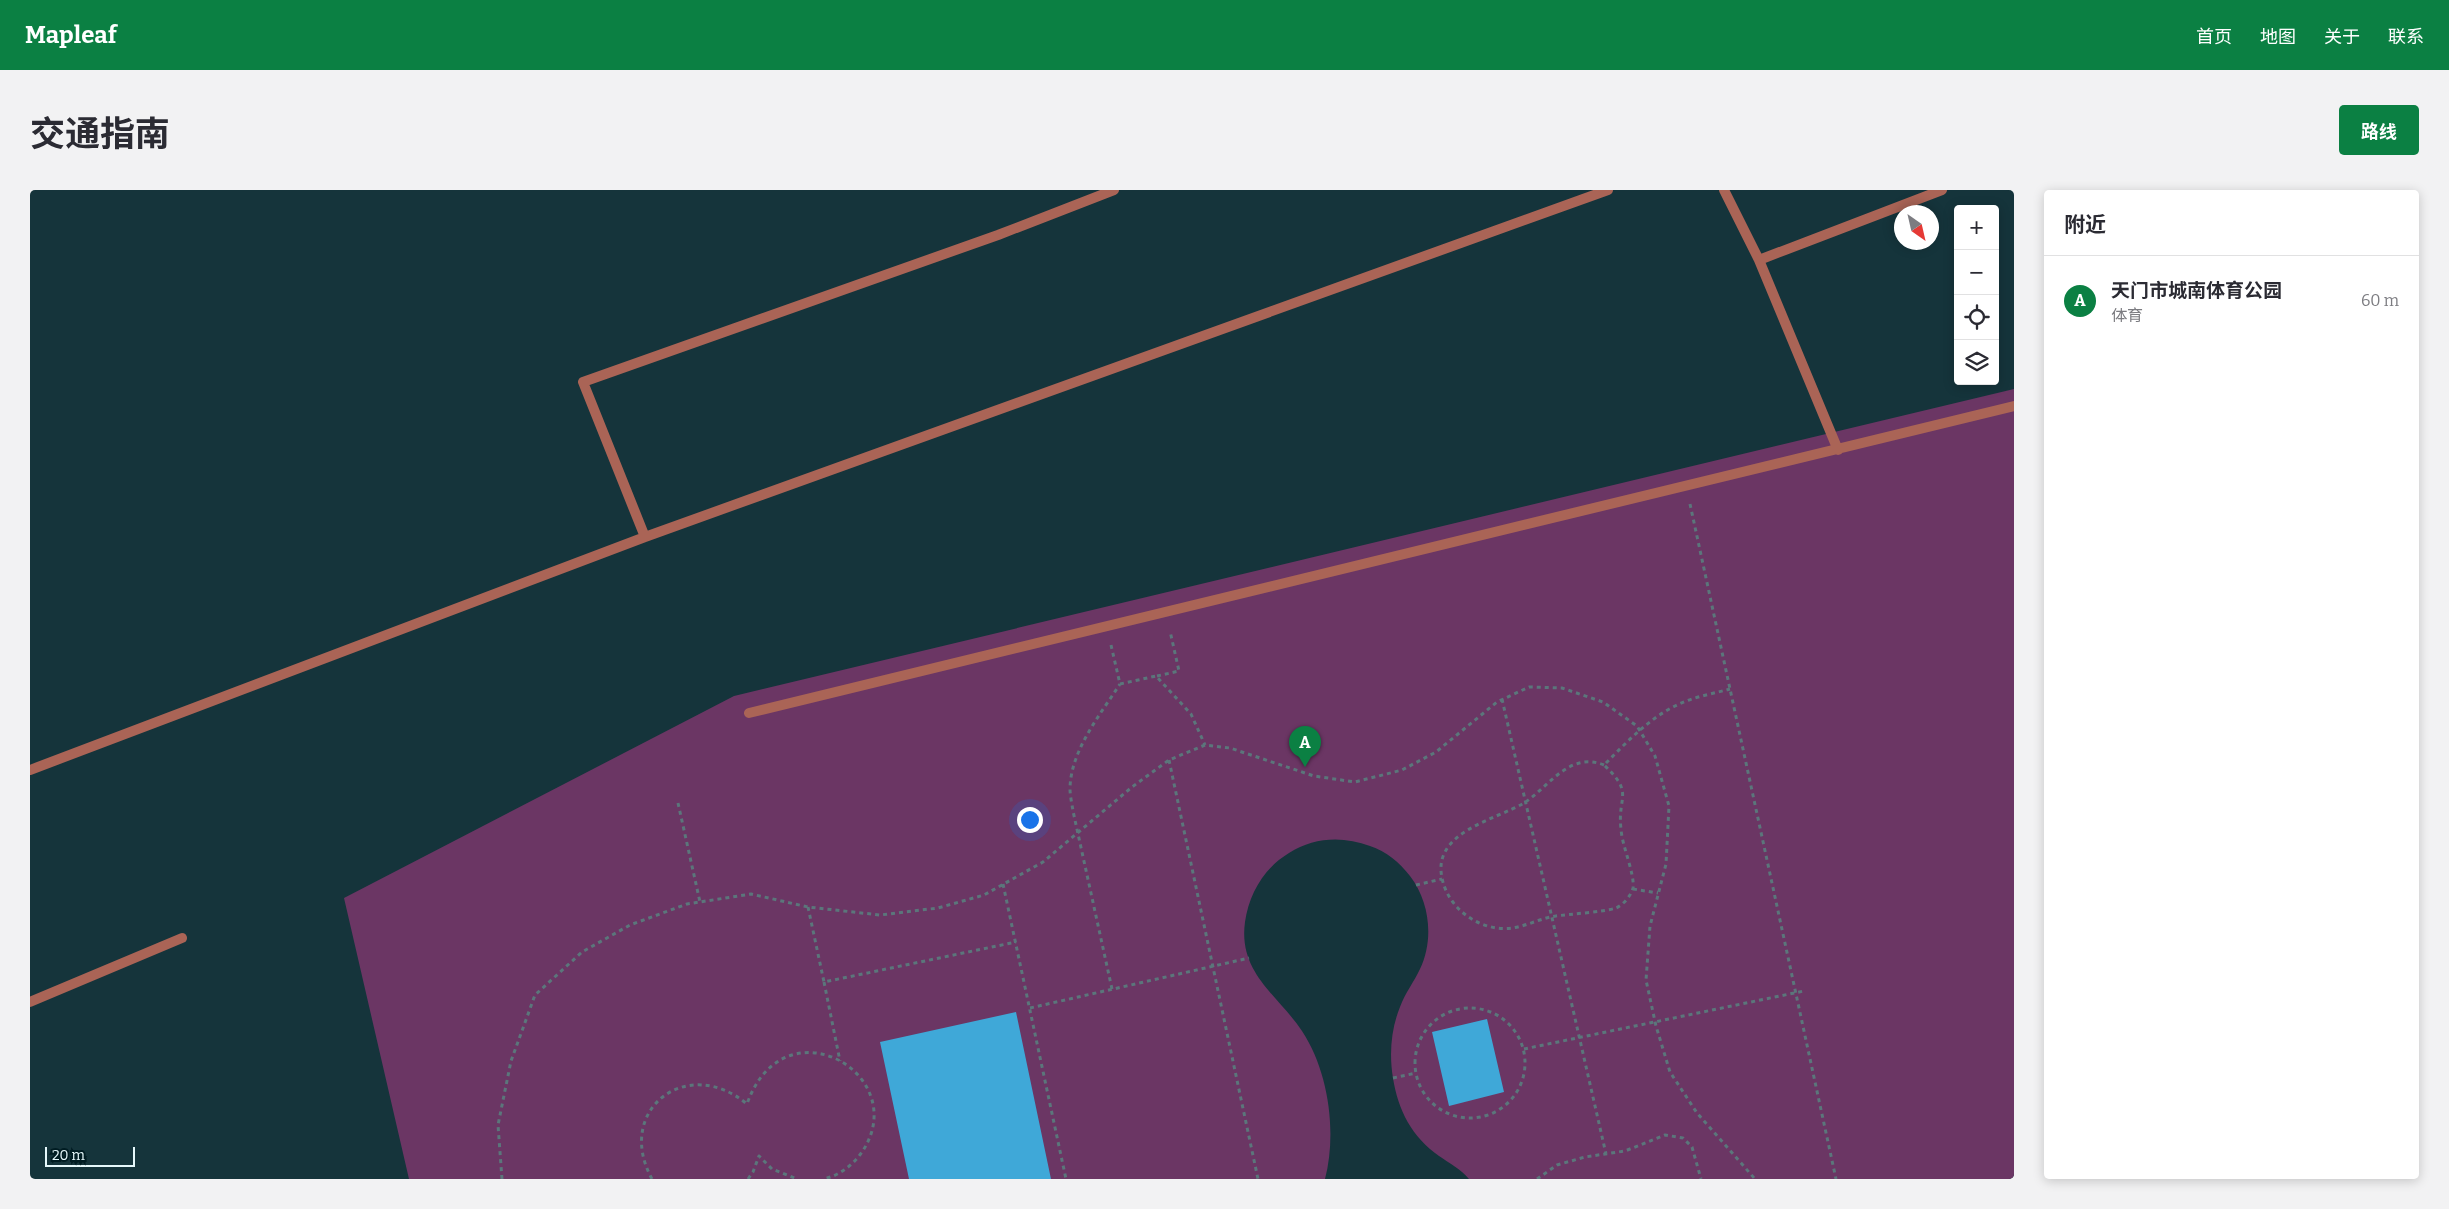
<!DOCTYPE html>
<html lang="zh">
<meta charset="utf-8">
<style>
body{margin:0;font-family:Bitter,"Noto Sans SC",serif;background:#f2f2f3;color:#2b2b33}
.controls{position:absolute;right:15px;top:15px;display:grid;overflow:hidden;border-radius:5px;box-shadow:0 2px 12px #0003}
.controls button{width:45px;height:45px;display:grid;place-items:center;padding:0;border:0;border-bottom:1px solid #e1e1e2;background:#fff;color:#2b2b33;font:25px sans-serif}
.compass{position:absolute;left:1864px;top:15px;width:45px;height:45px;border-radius:50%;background:#fff;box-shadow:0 2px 12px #0003;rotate:146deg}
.scale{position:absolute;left:15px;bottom:12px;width:90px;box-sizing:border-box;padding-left:5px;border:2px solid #e6f8fb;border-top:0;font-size:14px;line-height:18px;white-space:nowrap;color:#e6f8fb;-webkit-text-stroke:4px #001c22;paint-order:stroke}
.you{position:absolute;left:999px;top:629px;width:18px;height:18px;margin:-12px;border:4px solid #fff;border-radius:50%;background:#1a73e8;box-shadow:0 0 0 8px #1a73e833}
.badge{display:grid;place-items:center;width:32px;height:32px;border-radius:50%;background:#0b8043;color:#fff;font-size:16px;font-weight:700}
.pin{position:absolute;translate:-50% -41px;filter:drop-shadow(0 1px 2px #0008)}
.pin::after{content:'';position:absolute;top:26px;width:18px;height:15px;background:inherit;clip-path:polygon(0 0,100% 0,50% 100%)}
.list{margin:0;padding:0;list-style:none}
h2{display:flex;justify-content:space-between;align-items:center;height:65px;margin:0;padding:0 20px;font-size:21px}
h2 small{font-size:16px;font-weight:400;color:#7c7c81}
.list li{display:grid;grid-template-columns:32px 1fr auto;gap:15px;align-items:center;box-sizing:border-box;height:90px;padding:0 20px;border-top:1px solid #e1e1e2}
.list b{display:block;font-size:19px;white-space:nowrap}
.list p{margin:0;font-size:16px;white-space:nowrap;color:#7c7c81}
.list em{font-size:16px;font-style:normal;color:#7c7c81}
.icon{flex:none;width:28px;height:28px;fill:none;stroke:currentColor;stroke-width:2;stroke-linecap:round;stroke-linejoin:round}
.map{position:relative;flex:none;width:1984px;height:989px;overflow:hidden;border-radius:5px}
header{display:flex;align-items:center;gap:30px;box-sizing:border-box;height:70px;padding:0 25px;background:#0b8043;color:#fff}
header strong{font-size:24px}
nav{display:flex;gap:28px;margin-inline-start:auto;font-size:18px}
.intro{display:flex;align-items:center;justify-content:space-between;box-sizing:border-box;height:120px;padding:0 30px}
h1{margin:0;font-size:35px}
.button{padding:12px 22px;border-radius:5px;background:#0b8043;color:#fff;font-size:18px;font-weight:700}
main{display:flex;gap:30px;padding:0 30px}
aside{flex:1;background:#fff;border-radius:5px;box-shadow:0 2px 12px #0003}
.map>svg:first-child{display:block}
.pitch{fill:#6b3664}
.building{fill:#3fa8d8}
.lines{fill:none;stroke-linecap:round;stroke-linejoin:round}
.path{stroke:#5b767b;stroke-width:3;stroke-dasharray:4 4;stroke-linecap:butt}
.street{stroke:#aa6456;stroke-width:10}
</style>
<header>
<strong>Mapleaf</strong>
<nav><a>首页</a><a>地图</a><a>关于</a><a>联系</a></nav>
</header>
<div class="intro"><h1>交通指南</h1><a class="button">路线</a></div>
<main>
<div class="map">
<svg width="1984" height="989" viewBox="0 0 1984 989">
<rect width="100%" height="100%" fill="#15343b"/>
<!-- pitch -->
<path class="pitch" d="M1984,199V989H1439C1431,979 1419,973 1409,966C1382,947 1368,920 1363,888C1359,864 1361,839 1370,817C1375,803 1384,792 1390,779C1404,750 1400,712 1380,686C1370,673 1356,661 1340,656C1313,646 1284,647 1259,663C1234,678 1219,704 1215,732C1208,783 1248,805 1272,841C1299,882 1307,943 1295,989H379L314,708L704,506Z"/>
<!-- building -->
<path class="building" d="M986,822L1021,989H879L850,852Z
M1457,829L1474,902L1419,916L1402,842Z"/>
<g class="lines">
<!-- path -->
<path class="path" d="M1660,314L1806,989
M1081,455L1090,494L1126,486L1161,524L1175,555
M1127,486L1149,481L1140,441
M1472,509L1576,964
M1139,570L1228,989
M1574,575C1539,561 1519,597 1494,613C1465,630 1402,642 1412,688C1418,719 1450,742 1482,738C1497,736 1511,728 1526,726C1540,724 1574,722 1586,718C1593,715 1601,706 1603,698C1605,684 1592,656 1591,639C1587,606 1605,604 1574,575C1596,553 1617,530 1645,516C1662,507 1682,504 1700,499
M648,613L670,712
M973,694L1036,989
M1386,695L1412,689
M1603,699L1628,703
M778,717L794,792L986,752
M794,792L810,871
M1082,799L1043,621C1042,614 1040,606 1040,598C1041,560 1070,525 1090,494
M1000,818L1219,768
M1385 873a55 55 0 1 1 110 0a55 55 0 1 1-110 0Z
M1494,859L1774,801
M1363,888L1386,883
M472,989L468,935L481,871L505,805L552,762L600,735L657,714L721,704L778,717L850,725L908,718L954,705L1013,672L1102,597L1139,570L1175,555L1200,558L1284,586L1325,592L1372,580L1406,562L1467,512L1499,497L1532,498L1573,512L1607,536L1625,566L1639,616L1636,674L1620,736L1616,790L1626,836L1640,882L1667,923L1725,989
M622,989C584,920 657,864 717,914C754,809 884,885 832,962C823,975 809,986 793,989
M718,989L723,982L729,966L742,979L767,989
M1507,989L1527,975L1555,967L1595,961L1635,945L1653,948L1662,957L1671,989"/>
<!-- street -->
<path class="street" d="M1694,0L1729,70L1912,0
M1729,70L1808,260
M615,347L553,192L968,45L1084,0
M719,523L1984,216
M0,580L615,347L1578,0
M0,812L152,748"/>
</g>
</svg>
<div class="controls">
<button>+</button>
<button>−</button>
<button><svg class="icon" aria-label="locate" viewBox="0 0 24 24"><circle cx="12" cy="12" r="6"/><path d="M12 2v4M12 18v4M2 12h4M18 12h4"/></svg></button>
<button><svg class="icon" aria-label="layers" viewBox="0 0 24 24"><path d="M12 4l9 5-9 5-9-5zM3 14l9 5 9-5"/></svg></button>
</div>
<svg class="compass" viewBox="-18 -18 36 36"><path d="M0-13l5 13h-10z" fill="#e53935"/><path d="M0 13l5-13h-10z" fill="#7c7c81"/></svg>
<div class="scale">20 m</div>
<div class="you"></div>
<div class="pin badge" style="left:1275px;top:577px">A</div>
</div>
<aside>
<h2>附近<small></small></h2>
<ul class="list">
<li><span class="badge">A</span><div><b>天门市城南体育公园</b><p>体育</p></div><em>60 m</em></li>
</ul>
</aside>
</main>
